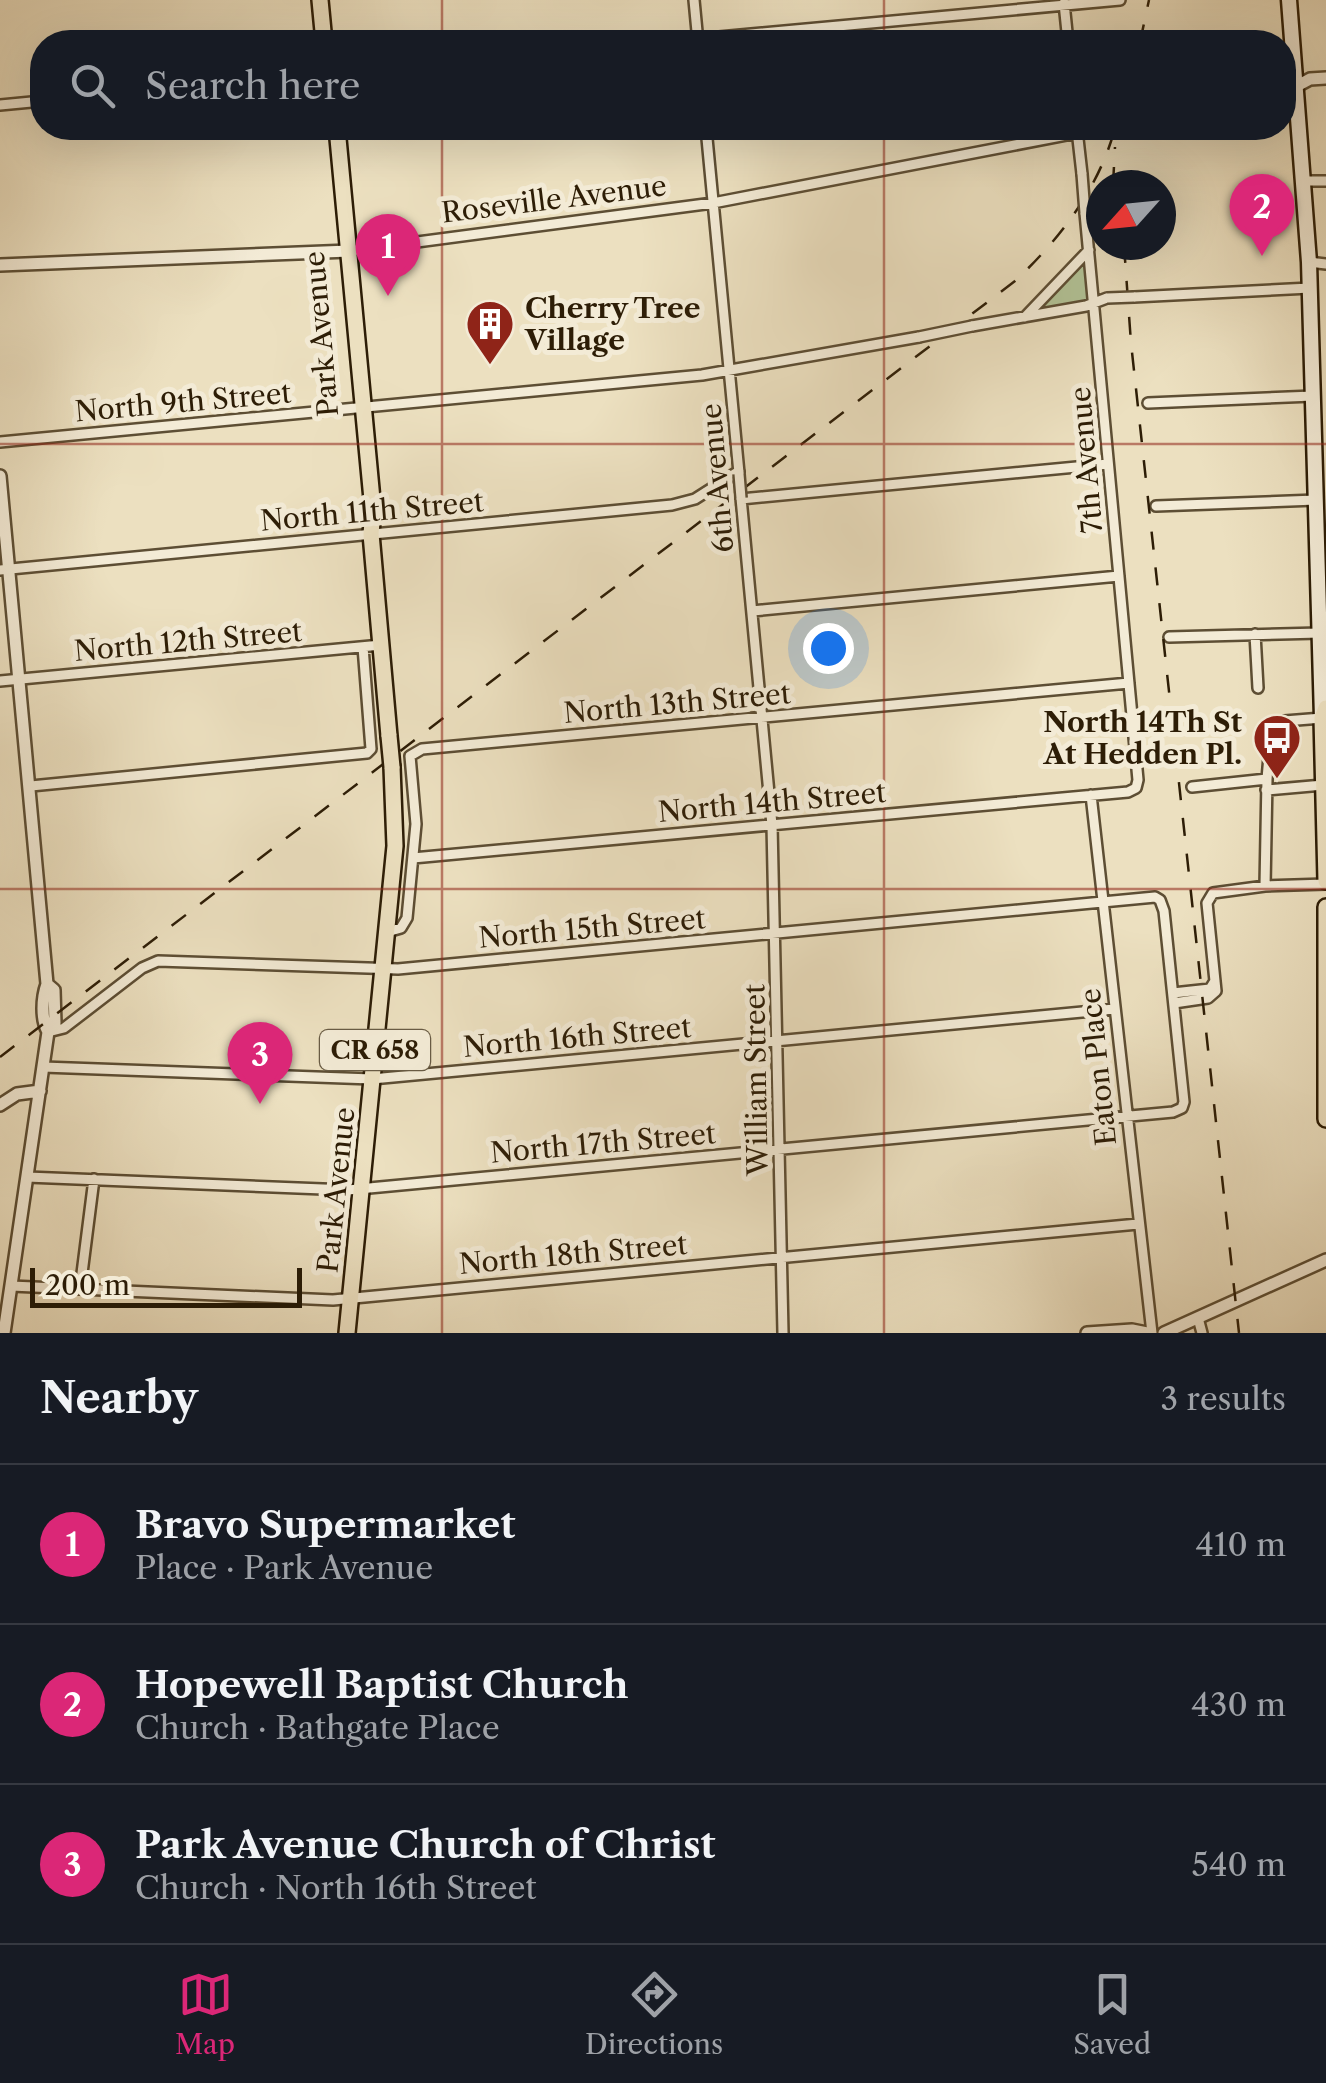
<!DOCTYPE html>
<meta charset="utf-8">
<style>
body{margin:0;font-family:"Libre Caslon Text",serif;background:#242831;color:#f1f3f6}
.compass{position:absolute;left:1086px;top:170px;width:90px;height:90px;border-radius:50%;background:#171b24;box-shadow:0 10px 40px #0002;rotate:243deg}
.scale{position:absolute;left:30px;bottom:25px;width:272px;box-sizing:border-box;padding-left:10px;border:5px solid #2d1d06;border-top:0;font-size:28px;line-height:35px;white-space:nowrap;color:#2d1d06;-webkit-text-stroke:8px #f3ebd6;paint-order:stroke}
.you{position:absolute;left:828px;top:648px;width:35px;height:35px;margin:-25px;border:8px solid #fff;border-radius:50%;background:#1a73e8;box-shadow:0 0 0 15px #1a73e833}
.badge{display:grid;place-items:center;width:65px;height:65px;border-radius:50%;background:#db2777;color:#fff;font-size:32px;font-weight:700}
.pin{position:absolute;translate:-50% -82px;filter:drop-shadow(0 2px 5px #0008)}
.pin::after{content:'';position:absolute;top:52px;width:35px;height:30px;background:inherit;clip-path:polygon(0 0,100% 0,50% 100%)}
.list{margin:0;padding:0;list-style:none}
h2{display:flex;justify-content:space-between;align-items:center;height:130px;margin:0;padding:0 40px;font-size:42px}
h2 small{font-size:32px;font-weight:400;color:#9ea1a6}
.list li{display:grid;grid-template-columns:65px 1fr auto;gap:30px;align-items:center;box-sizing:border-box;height:160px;padding:0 40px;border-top:2px solid #363941}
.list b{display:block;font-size:38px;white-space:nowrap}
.list p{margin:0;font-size:32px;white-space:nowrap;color:#9ea1a6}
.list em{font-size:32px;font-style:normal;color:#9ea1a6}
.icon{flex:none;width:55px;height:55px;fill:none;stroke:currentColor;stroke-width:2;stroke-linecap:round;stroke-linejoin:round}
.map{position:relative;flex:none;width:1326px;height:1333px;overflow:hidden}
.search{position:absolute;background:#171b24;box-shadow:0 10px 40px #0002;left:30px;right:30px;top:30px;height:110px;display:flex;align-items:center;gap:25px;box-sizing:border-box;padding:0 35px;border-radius:40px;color:#9ea1a6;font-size:38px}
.sheet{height:610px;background:#171b24}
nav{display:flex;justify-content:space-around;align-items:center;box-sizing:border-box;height:140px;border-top:2px solid #363941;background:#171b24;font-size:28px;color:#9ea1a6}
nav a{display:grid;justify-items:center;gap:5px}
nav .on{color:#db2777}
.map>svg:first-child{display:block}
.green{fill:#b2c397;stroke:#70704e;stroke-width:2.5}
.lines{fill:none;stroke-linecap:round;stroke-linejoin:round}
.minor-casing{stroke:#5d4e34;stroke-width:14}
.tertiary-casing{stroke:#5d4e34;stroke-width:16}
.secondary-casing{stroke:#2d1d06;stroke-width:19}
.primary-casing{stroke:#2d1d06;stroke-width:20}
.minor{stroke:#f3ebd6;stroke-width:9}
.tertiary{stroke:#f3ebd6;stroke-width:11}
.secondary{stroke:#f3ebd6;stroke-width:14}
.primary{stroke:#ece0c0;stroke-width:15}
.rail{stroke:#2d1d06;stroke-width:2.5;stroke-dasharray:18 18;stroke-linecap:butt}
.minor-bridge-casing{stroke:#5d4e34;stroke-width:14;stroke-linecap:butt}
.primary-bridge-casing{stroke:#2d1d06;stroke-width:20;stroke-linecap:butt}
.minor-bridge{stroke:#f3ebd6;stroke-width:9}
.primary-bridge{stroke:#ece0c0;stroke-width:15}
.grid{fill:none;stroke:#8f2418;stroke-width:2.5;stroke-opacity:0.55}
.labels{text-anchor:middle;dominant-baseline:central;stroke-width:10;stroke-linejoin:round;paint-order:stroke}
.shield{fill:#f3ebd6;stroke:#685b44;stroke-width:2.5}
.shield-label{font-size:25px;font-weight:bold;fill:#2d1d06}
.street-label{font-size:28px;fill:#2d1d06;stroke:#f3ebd6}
.poi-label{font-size:28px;font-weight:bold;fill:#2d1d06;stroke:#f3ebd6;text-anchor:start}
</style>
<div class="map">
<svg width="1326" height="1333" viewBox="0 0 1326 1333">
<rect width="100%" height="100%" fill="#ece0c0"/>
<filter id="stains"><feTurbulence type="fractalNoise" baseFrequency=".002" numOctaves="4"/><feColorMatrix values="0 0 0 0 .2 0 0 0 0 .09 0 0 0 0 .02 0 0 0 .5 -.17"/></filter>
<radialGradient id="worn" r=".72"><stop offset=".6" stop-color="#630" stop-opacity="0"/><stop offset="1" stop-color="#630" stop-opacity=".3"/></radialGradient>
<!-- green -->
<path class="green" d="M1086,258L1090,303L1034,312Z"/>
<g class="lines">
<!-- minor casing -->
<g class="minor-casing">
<path id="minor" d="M694,0L698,42
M1064,3L1068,42
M665,42L1120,0
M0,105L42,101
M706,128L739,473
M1077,130L1082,174
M1303,181H1326
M349,251L713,203L1098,129
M1309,262L1326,264
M1134,297L1310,288
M1025,317L1089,250
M972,326L1086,306L1107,298
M1148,403L1313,396
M0,442L702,375L919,337
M741,498L772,825L783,1333
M741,499L1108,464
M1156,506L1316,500
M0,570L672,505L695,499L739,471
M752,611L1119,576
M1255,634L1258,688
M1169,637L1320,633
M0,681L381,645
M31,786L367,753L371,749L363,647
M1192,787L1267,779
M1266,790L1323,785
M1091,795L1152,1333
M413,858L1128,792L1136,788L1138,780L1085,213
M1265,886L1267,779L1272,722L1322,718
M387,932L401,928L407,918L416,824L410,756L422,749L1129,683
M1173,993L1210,989L1215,981
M1174,1003L1208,998L1216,991L1207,903L1213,893L1265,886L1326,884
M43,1067L372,1079L1114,1009
M27,1177L348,1190L1173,1112L1182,1108L1184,1102L1164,911L1160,900L1155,897L398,969L158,961L142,968L64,1028L48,1032
M11,1286L333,1300L1138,1224
M80,1289L94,1179
M1198,1318L1202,1333"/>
</g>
<!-- tertiary casing -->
<g class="tertiary-casing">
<path id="tertiary" d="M1284,93L1310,79L1326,78
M1098,129L1107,128
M0,265L349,251
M0,476L47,984C42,998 41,1019 48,1032
M0,1105L17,1094L40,1091
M4,1333L48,1032L55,1023L54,990L47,984
M1087,1333L1132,1330L1147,1333
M1164,1333L1326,1260"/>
</g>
<!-- secondary casing -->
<g class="secondary-casing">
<path id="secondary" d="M1289,0L1309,262L1322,718"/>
</g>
<!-- primary casing -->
<g class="primary-casing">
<path id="primary" d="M320,0L324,42
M337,128L373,510L371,534L389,736
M1326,708L1322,718L1326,881
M1326,907V1119
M347,1333L395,846L392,767"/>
</g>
<!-- minor -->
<use href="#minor" class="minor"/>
<!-- tertiary -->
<use href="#tertiary" class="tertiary"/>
<!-- secondary -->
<use href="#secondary" class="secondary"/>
<!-- primary -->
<use href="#primary" class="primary"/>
<!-- rail -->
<path class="rail" d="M1140,42L1149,0
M1113,185L1115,147
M1124,245L1131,343L1239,1333
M0,1057L1015,281C1060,239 1099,188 1115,128"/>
<!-- minor-bridge casing -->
<g class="minor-bridge-casing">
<path id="minor-bridge" d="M1082,174L1085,213
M1107,298L1134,297
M919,337L972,326
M739,474L741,498"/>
</g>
<!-- primary-bridge casing -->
<g class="primary-bridge-casing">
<path id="primary-bridge" d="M389,736L392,767"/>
</g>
<!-- minor-bridge -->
<use href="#minor-bridge" class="minor-bridge"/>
<!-- primary-bridge -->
<use href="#primary-bridge" class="primary-bridge"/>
</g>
<!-- grid -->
<path class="grid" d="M442,0V42M884,0V42M442,128V1333M884,128V1333M0,444H1326M0,889H1326"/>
<!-- icons -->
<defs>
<g id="building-pin" transform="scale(2.5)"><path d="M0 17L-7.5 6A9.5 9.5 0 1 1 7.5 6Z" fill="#8f2418" stroke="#f3ebd6"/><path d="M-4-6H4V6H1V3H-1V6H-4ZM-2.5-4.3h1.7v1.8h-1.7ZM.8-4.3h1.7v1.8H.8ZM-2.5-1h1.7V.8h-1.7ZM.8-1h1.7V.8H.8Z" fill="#fff"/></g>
<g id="bus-pin" transform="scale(2.5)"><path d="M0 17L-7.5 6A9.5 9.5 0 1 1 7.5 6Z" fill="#8f2418" stroke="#f3ebd6"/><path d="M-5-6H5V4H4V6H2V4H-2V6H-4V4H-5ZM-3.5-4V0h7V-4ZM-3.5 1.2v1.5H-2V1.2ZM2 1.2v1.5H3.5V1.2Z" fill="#fff"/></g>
</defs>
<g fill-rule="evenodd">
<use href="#building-pin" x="490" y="324"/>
<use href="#bus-pin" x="1277" y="738"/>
</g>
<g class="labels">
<!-- shield labels -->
<rect class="shield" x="320" y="1030" width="110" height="40" rx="8"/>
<g class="shield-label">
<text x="375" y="1050">CR 658</text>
</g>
<!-- street labels -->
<g class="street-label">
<text transform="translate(554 199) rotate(-7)">Roseville Avenue</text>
<text transform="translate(321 334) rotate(-95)">Park Avenue</text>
<text transform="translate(183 402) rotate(-5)">North 9th Street</text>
<text transform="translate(1086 460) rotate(-95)">7th Avenue</text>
<text transform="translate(717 478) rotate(-95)">6th Avenue</text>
<text transform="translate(372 511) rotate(-5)">North 11th Street</text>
<text transform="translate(188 641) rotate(-5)">North 12th Street</text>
<text transform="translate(677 703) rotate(-5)">North 13th Street</text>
<text transform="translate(772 802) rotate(-5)">North 14th Street</text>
<text transform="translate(592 928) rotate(-5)">North 15th Street</text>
<text transform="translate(577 1037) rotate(-5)">North 16th Street</text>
<text transform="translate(1098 1067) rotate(-96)">Eaton Place</text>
<text transform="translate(756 1080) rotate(-91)">William Street</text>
<text transform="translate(603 1143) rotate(-5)">North 17th Street</text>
<text transform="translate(336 1190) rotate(-84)">Park Avenue</text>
<text transform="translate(573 1254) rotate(-5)">North 18th Street</text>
</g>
<!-- poi labels -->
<g class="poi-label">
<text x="525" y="308">Cherry Tree<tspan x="525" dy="32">Village</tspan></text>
<text x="1242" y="722" text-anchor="end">North 14Th St<tspan x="1242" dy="32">At Hedden Pl.</tspan></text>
</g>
</g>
<rect width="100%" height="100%" filter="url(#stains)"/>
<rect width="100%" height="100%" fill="url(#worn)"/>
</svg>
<svg class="compass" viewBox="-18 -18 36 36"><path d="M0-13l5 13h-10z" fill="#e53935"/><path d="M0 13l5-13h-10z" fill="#9ea1a6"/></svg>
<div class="scale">200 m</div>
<div class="you"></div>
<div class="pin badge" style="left:388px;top:296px">1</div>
<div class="pin badge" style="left:1262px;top:256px">2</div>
<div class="pin badge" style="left:260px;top:1104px">3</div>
<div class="search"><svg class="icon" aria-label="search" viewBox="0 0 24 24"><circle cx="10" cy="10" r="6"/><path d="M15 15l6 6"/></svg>Search here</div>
</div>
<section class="sheet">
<h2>Nearby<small>3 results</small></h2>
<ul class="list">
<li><span class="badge">1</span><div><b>Bravo Supermarket</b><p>Place · Park Avenue</p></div><em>410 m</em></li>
<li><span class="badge">2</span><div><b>Hopewell Baptist Church</b><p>Church · Bathgate Place</p></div><em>430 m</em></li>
<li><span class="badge">3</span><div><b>Park Avenue Church of Christ</b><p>Church · North 16th Street</p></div><em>540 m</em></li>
</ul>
</section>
<nav>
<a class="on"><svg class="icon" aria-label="map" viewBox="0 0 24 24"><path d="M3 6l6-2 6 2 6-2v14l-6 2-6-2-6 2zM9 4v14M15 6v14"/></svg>Map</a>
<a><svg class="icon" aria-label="directions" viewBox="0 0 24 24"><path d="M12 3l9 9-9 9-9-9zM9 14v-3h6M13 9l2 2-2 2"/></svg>Directions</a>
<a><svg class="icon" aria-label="saved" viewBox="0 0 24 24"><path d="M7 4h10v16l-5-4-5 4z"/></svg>Saved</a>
</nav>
